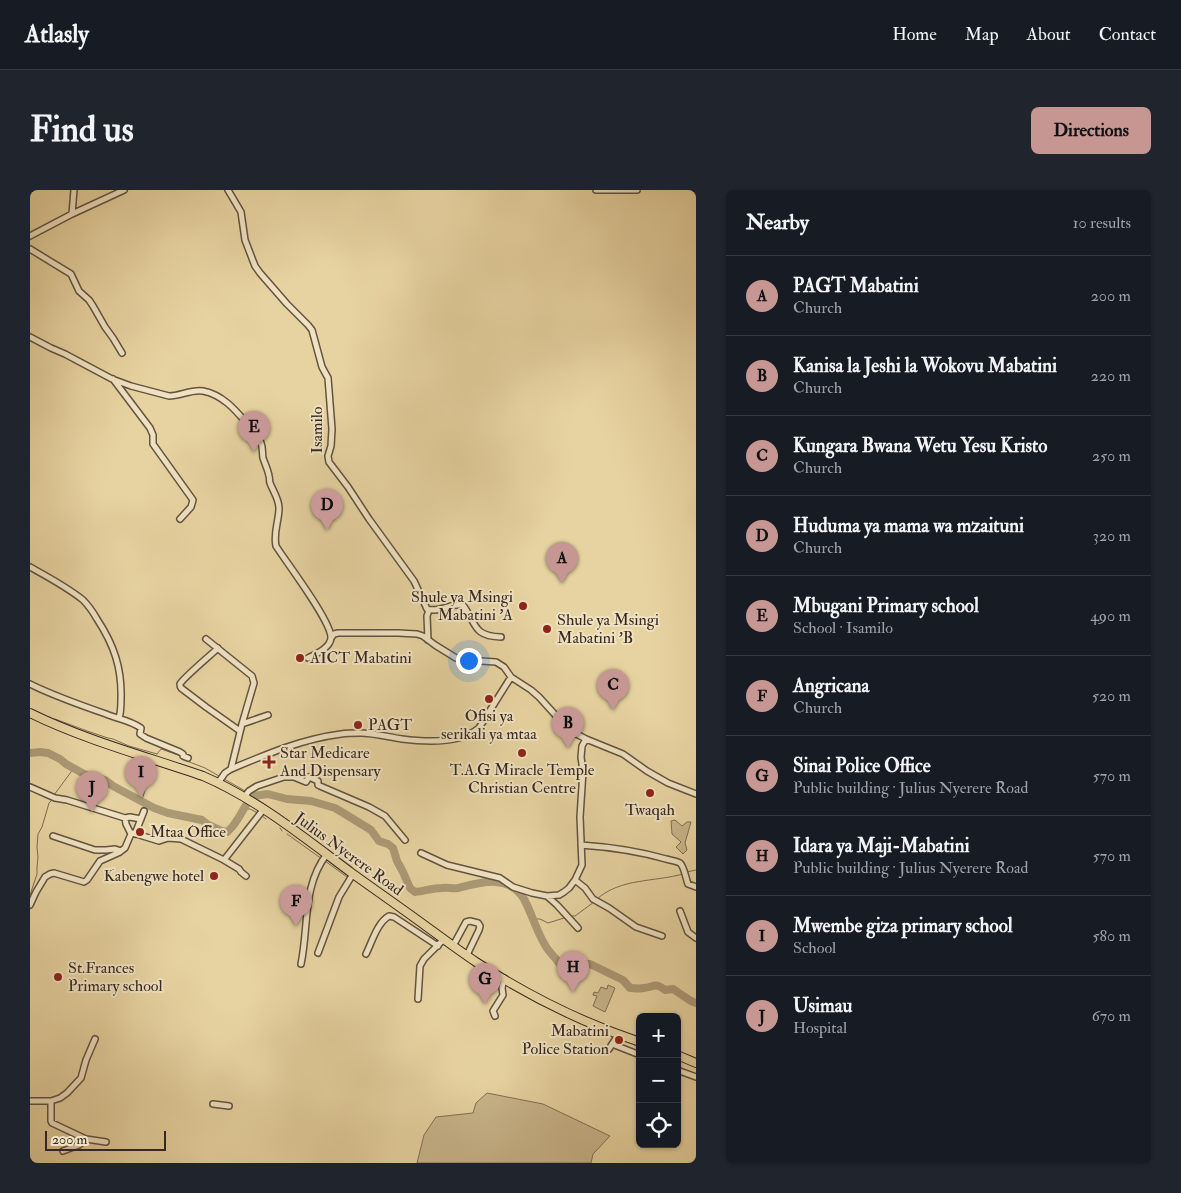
<!DOCTYPE html>
<meta charset="utf-8">
<style>
body{margin:0;font-family:"IM FELL Double Pica",serif;background:#20242c;color:#f1f3f6}
.controls{position:absolute;right:15px;bottom:15px;display:grid;overflow:hidden;border-radius:8px;box-shadow:0 1px 4px #0004}
.controls button{width:45px;height:45px;display:grid;place-items:center;padding:0;border:0;border-bottom:1px solid #363941;background:#171b24;color:#f1f3f6;font:25px sans-serif}
.scale{position:absolute;left:15px;bottom:12px;width:121px;box-sizing:border-box;padding-left:5px;border:2px solid #372821;border-top:0;font-size:14px;line-height:18px;white-space:nowrap;color:#372821;-webkit-text-stroke:4px #efe2c2;paint-order:stroke}
.you{position:absolute;left:438px;top:470px;width:18px;height:18px;margin:-12px;border:4px solid #fff;border-radius:50%;background:#1a73e8;box-shadow:0 0 0 8px #1a73e833}
.badge{display:grid;place-items:center;width:32px;height:32px;border-radius:50%;background:#c59692;color:#111;font-size:16px;font-weight:700}
.pin{position:absolute;translate:-50% -41px;filter:drop-shadow(0 1px 2px #0008)}
.pin::after{content:'';position:absolute;top:26px;width:18px;height:15px;background:inherit;clip-path:polygon(0 0,100% 0,50% 100%)}
.list{margin:0;padding:0;list-style:none}
h2{display:flex;justify-content:space-between;align-items:center;height:65px;margin:0;padding:0 20px;font-size:21px}
h2 small{font-size:16px;font-weight:400;color:#9ea1a6}
.list li{display:grid;grid-template-columns:32px 1fr auto;gap:15px;align-items:center;box-sizing:border-box;height:80px;padding:0 20px;border-top:1px solid #363941}
.list b{display:block;font-size:19px;white-space:nowrap}
.list p{margin:0;font-size:16px;white-space:nowrap;color:#9ea1a6}
.list em{font-size:16px;font-style:normal;color:#9ea1a6}
.icon{flex:none;width:28px;height:28px;fill:none;stroke:currentColor;stroke-width:2;stroke-linecap:round;stroke-linejoin:round}
.map{position:relative;flex:none;width:666px;height:973px;overflow:hidden;border-radius:8px}
header{display:flex;align-items:center;gap:30px;box-sizing:border-box;height:70px;padding:0 25px;background:#171b24;border-bottom:1px solid #363941}
header strong{font-size:24px}
nav{display:flex;gap:28px;margin-inline-start:auto;font-size:18px}
.intro{display:flex;align-items:center;justify-content:space-between;box-sizing:border-box;height:120px;padding:0 30px}
h1{margin:0;font-size:35px}
.button{padding:12px 22px;border-radius:8px;background:#c59692;color:#111;font-size:18px;font-weight:700}
main{display:flex;gap:30px;padding:0 30px}
aside{flex:1;background:#171b24;border-radius:8px;box-shadow:0 1px 4px #0004}
.map>svg:first-child{display:block}
.green{fill:#c9b68b;stroke:#806f56}
.lines{fill:none;stroke-linecap:round;stroke-linejoin:round}
.stream{stroke:#7d6c53;stroke-width:1}
.river{stroke:#ab9975;stroke-width:8}
.minor-casing{stroke:#635341;stroke-width:8}
.highway-casing{stroke:#372821;stroke-width:10}
.minor{stroke:#efe2c2;stroke-width:5}
.highway{stroke:#e7d3a1;stroke-width:8}
.poi-dot{fill:#8f2418;stroke:#efe2c2;stroke-width:2}
.labels{text-anchor:middle;dominant-baseline:central;stroke-width:4;stroke-linejoin:round;paint-order:stroke}
.street-label{font-size:16px;fill:#372821;stroke:#efe2c2}
.poi-label{font-size:16px;fill:#372821;stroke:#efe2c2;text-anchor:start}
</style>
<header>
<strong>Atlasly</strong>
<nav><a>Home</a><a>Map</a><a>About</a><a>Contact</a></nav>
</header>
<div class="intro"><h1>Find us</h1><a class="button">Directions</a></div>
<main>
<div class="map">
<svg width="666" height="973" viewBox="0 0 666 973">
<rect width="100%" height="100%" fill="#e7d3a1"/>
<filter id="stains"><feTurbulence type="fractalNoise" baseFrequency=".004" numOctaves="4"/><feColorMatrix values="0 0 0 0 .2 0 0 0 0 .09 0 0 0 0 .02 0 0 0 .5 -.17"/></filter>
<radialGradient id="worn" r=".72"><stop offset=".6" stop-color="#630" stop-opacity="0"/><stop offset="1" stop-color="#630" stop-opacity=".3"/></radialGradient>
<!-- green -->
<path class="green" d="M645,630L652,636L657,632H661L655,653L657,660L653,664L646,657L651,652L642,644L641,631Z
M578,795L585,798L575,822L563,816L567,806L563,805L564,802L568,803L571,797L577,799Z
M457,903L513,914L580,946L563,964L561,973H387L394,945L406,927L443,923L446,913Z"/>
<g class="lines">
<!-- stream -->
<path class="stream" d="M25,529L60,542L78,548L83,549L99,556L127,564
M127,564L131,559L151,566
M156,570L157,571L175,578L189,586
M194,589L217,602
M24,605L44,578
M226,605L227,609L229,611L252,626L322,677
M112,610L122,577
M214,619H220L228,623
M232,626L236,629
M250,638L252,641
M257,644L292,669
M295,671L317,687
M657,682L666,680
M0,705L7,684V677L8,667L7,657L8,644L12,637L19,613L22,610
M567,709C590,688 625,692 653,684
M540,726H545L564,712
M502,729H510L518,733L534,728"/>
<!-- river -->
<path class="river" d="M0,563L10,562L18,563L30,569L36,574L54,584L75,590L83,596L124,618L138,623L172,630L177,634L192,641L197,642C206,635 210,625 216,615
M223,606L238,604L257,609L281,611L305,618L315,624L341,640L349,651L358,654L363,658L367,671L373,682L380,698L385,702C394,701 403,698 412,698C417,697 423,699 428,698C451,692 479,684 494,709C502,724 506,740 515,755C518,761 525,767 529,773L560,774L593,790L600,798C604,798 609,799 614,798C624,797 625,792 635,800L643,799L661,811L666,813"/>
<!-- minor casing -->
<g class="minor-casing">
<path id="minor" d="M198,0L211,22L215,50L225,76L230,83L257,114L278,135L282,140L292,177L298,188L302,239L301,256L298,266L299,272L318,297L339,329L384,391L397,419C409,423 421,413 433,415C447,435 443,446 471,447
M566,0H607
M42,24L44,0
M0,46L42,24L94,0
M0,59L41,84L49,101L59,110L63,116L75,137L83,148L92,163
M0,147L21,158L35,164L82,189L101,196L139,206C150,206 162,199 173,201C194,205 207,222 220,237C224,242 229,247 231,253C233,258 232,262 233,268C235,274 238,280 239,286C240,288 239,291 240,293C243,301 249,309 249,318C249,331 243,343 246,356C256,372 302,432 301,448C300,458 286,464 278,468
M83,189L120,238L123,245V254L163,310L161,317L150,329
M0,377C18,387 37,397 53,410C58,415 63,422 67,429C84,455 92,478 91,509C91,516 91,522 89,528
M301,448L304,444L308,443H368L387,444L393,446L405,455L426,468L436,470L466,472L474,477L481,487L501,500L509,507L539,540L556,549L593,564L617,581L638,593L666,604
M176,449L222,486L224,493L212,534L201,579
M398,450L397,426L399,420
M188,458C182,464 153,488 150,494C150,495 150,497 151,498L176,517L210,541
M0,494C24,506 50,515 76,524C88,529 100,530 111,538L110,544L116,548L150,562L153,564V566L158,568
M212,534L238,525
M188,593L195,583L201,579C237,564 272,549 311,544C317,543 324,543 330,543C344,543 358,547 372,549C395,552 430,554 449,538L481,487
M0,597L25,608L37,610L95,628L96,634L101,644
M214,607L219,601L227,596L254,587H264L276,592L279,587L288,591V595L290,596L339,617L355,626L375,650
M95,628L100,627L111,629
M105,644L114,621
M23,646L65,660H76L85,659L91,661L95,658L101,644L103,643L129,651L138,648L151,649L194,670L209,679L211,682L216,686
M551,655C580,657 608,661 636,669C640,670 646,671 650,673C654,676 656,689 658,694L666,697
M391,663L417,675L470,688L483,697L502,703L517,706L529,705L534,702L539,698L545,690L552,675L550,627L553,581L551,567L552,556L556,549
M194,670L233,620
M545,690L555,698L563,709L579,718L606,737L632,746
M518,707L527,715L548,738
M0,715L6,702L15,687L20,684L24,683L54,692L57,690L70,671L90,662L91,661
M650,721L658,742L666,748
M423,756L436,732L440,731L448,733L450,736L449,740L437,765
M288,763L309,707L323,684
M336,764C342,752 347,733 359,726L364,727L408,756
M271,774C279,736 272,696 297,664
M388,809L390,776L394,769L413,750
M465,826L463,821L473,805L472,798L474,788
M582,854L610,865
M579,859L588,845
M647,880L666,887
M0,911H21L30,908L37,903L51,888L56,870L65,849
M21,911V931L22,933L56,949L76,952
M183,914L199,916
M33,961L49,955L56,949"/>
</g>
<!-- highway casing -->
<g class="highway-casing">
<path id="highway" d="M0,523C55,550 115,566 173,586C227,609 276,649 323,684C340,696 358,709 375,721C399,738 422,756 446,772C497,805 553,833 610,852
M647,865L666,873"/>
</g>
<!-- minor -->
<use href="#minor" class="minor"/>
<!-- highway -->
<use href="#highway" class="highway"/>
</g>
<!-- markers -->
<g class="poi-dot">
<circle cx="493" cy="416" r="5"/>
<circle cx="517" cy="439" r="5"/>
<circle cx="270" cy="468" r="5"/>
<circle cx="459" cy="509" r="5"/>
<circle cx="328" cy="535" r="5"/>
<circle cx="492" cy="563" r="5"/>
<path d="M236.5 564.5h5v5h5v5h-5v5h-5v-5h-5v-5h5z"/>
<circle cx="620" cy="603" r="5"/>
<circle cx="110" cy="642" r="5"/>
<circle cx="184" cy="686" r="5"/>
<circle cx="28" cy="787" r="5"/>
<circle cx="589" cy="850" r="5"/>
</g>
<g class="labels">
<!-- street labels -->
<g class="street-label">
<text transform="translate(287 240) rotate(-90)">Isamilo</text>
<text transform="translate(319 664) rotate(36)">Julius Nyerere Road</text>
</g>
<!-- poi labels -->
<g class="poi-label">
<text x="483" y="407" text-anchor="end">Shule ya Msingi<tspan x="483" dy="18">Mabatini 'A</tspan></text>
<text x="527" y="430">Shule ya Msingi<tspan x="527" dy="18">Mabatini 'B</tspan></text>
<text x="280" y="468">AICT Mabatini</text>
<text x="459" y="526" text-anchor="middle">Ofisi ya<tspan x="459" dy="18">serikali ya mtaa</tspan></text>
<text x="338" y="535">PAGT</text>
<text x="250" y="563">Star Medicare<tspan x="250" dy="18">And Dispensary</tspan></text>
<text x="492" y="580" text-anchor="middle">T.A.G Miracle Temple<tspan x="492" dy="18">Christian Centre</tspan></text>
<text x="620" y="620" text-anchor="middle">Twaqah</text>
<text x="120" y="642">Mtaa Office</text>
<text x="174" y="686" text-anchor="end">Kabengwe hotel</text>
<text x="38" y="778">St.Frances<tspan x="38" dy="18">Primary school</tspan></text>
<text x="579" y="841" text-anchor="end">Mabatini<tspan x="579" dy="18">Police Station</tspan></text>
</g>
</g>
<rect width="100%" height="100%" filter="url(#stains)"/>
<rect width="100%" height="100%" fill="url(#worn)"/>
</svg>
<div class="controls">
<button>+</button>
<button>−</button>
<button><svg class="icon" aria-label="locate" viewBox="0 0 24 24"><circle cx="12" cy="12" r="6"/><path d="M12 2v4M12 18v4M2 12h4M18 12h4"/></svg></button>
</div>
<div class="scale">200 m</div>
<div class="you"></div>
<div class="pin badge" style="left:532px;top:393px">A</div>
<div class="pin badge" style="left:538px;top:558px">B</div>
<div class="pin badge" style="left:583px;top:520px">C</div>
<div class="pin badge" style="left:297px;top:340px">D</div>
<div class="pin badge" style="left:224px;top:262px">E</div>
<div class="pin badge" style="left:266px;top:736px">F</div>
<div class="pin badge" style="left:455px;top:814px">G</div>
<div class="pin badge" style="left:543px;top:802px">H</div>
<div class="pin badge" style="left:111px;top:607px">I</div>
<div class="pin badge" style="left:62px;top:622px">J</div>
</div>
<aside>
<h2>Nearby<small>10 results</small></h2>
<ul class="list">
<li><span class="badge">A</span><div><b>PAGT Mabatini</b><p>Church</p></div><em>200 m</em></li>
<li><span class="badge">B</span><div><b>Kanisa la Jeshi la Wokovu Mabatini</b><p>Church</p></div><em>220 m</em></li>
<li><span class="badge">C</span><div><b>Kungara Bwana Wetu Yesu Kristo</b><p>Church</p></div><em>250 m</em></li>
<li><span class="badge">D</span><div><b>Huduma ya mama wa mzaituni</b><p>Church</p></div><em>320 m</em></li>
<li><span class="badge">E</span><div><b>Mbugani Primary school</b><p>School · Isamilo</p></div><em>490 m</em></li>
<li><span class="badge">F</span><div><b>Angricana</b><p>Church</p></div><em>520 m</em></li>
<li><span class="badge">G</span><div><b>Sinai Police Office</b><p>Public building · Julius Nyerere Road</p></div><em>570 m</em></li>
<li><span class="badge">H</span><div><b>Idara ya Maji-Mabatini</b><p>Public building · Julius Nyerere Road</p></div><em>570 m</em></li>
<li><span class="badge">I</span><div><b>Mwembe giza primary school</b><p>School</p></div><em>580 m</em></li>
<li><span class="badge">J</span><div><b>Usimau</b><p>Hospital</p></div><em>670 m</em></li>
</ul>
</aside>
</main>
